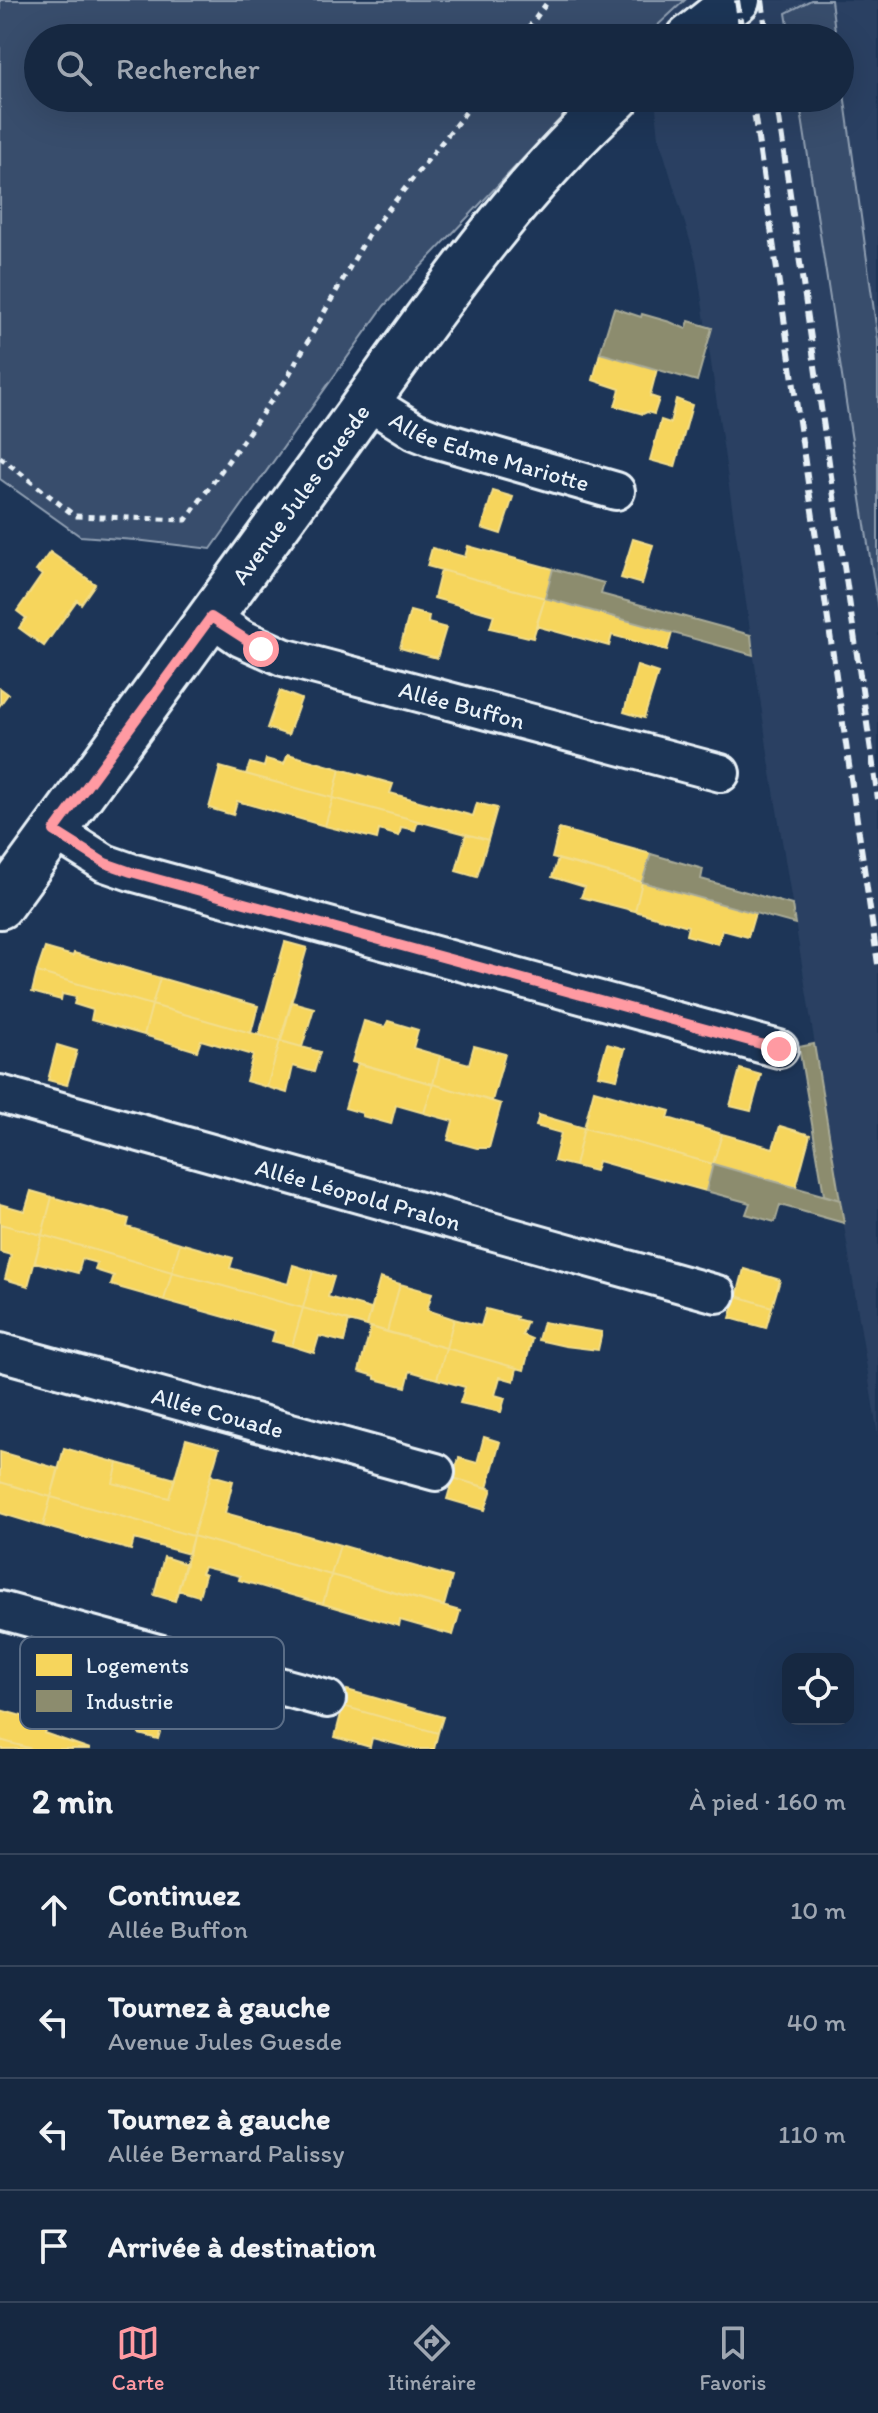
<!DOCTYPE html>
<html lang="fr">
<meta charset="utf-8">
<style>
body{margin:0;font-family:Itim,sans-serif;background:#1f3048;color:#f1f3f6}
.controls{position:absolute;right:24px;bottom:24px;display:grid;overflow:hidden;border-radius:16px;box-shadow:0 8px 32px #0002}
.controls button{width:72px;height:72px;display:grid;place-items:center;padding:0;border:0;border-bottom:2px solid #35445a;background:#162841;color:#f1f3f6;font:40px sans-serif}
.stop{position:absolute;width:24px;height:24px;margin:-18px;border:6px solid #ff9aa2;border-radius:50%;background:#fff}
.stop.end{background:#ff9aa2;border-color:#fff;box-shadow:0 2px 8px #0008}
.list{margin:0;padding:0;list-style:none}
h2{display:flex;justify-content:space-between;align-items:center;height:104px;margin:0;padding:0 32px;font-size:34px}
h2 small{font-size:26px;font-weight:400;color:#9ea6b1}
.list li{display:grid;grid-template-columns:52px 1fr auto;gap:24px;align-items:center;box-sizing:border-box;height:112px;padding:0 32px;border-top:2px solid #35445a}
.list b{display:block;font-size:30px;white-space:nowrap}
.list p{margin:0;font-size:26px;white-space:nowrap;color:#9ea6b1}
.list em{font-size:26px;font-style:normal;color:#9ea6b1}
.icon{flex:none;width:44px;height:44px;fill:none;stroke:currentColor;stroke-width:2;stroke-linecap:round;stroke-linejoin:round}
.map{position:relative;flex:none;width:878px;height:1749px;overflow:hidden}
.search{position:absolute;background:#162841;box-shadow:0 8px 32px #0002;left:24px;right:24px;top:24px;height:88px;display:flex;align-items:center;gap:20px;box-sizing:border-box;padding:0 28px;border-radius:44px;color:#9ea6b1;font-size:30px}
.sheet{height:552px;background:#162841}
nav{display:flex;justify-content:space-around;align-items:center;box-sizing:border-box;height:112px;border-top:2px solid #35445a;background:#162841;font-size:22px;color:#9ea6b1}
nav a{display:grid;justify-items:center;gap:4px}
nav .on{color:#ff9aa2}
.map>svg:first-child{display:block}
.built{fill:#2a4162}
.green{fill:#374d6c;stroke:#909fb2;stroke-width:2}
.homes{fill:#f6d55c;stroke:#f2dd8b;stroke-width:2}
.industry{fill:#8c8c6e;stroke:#a8aa97;stroke-width:2}
.lines{fill:none;stroke-linecap:round;stroke-linejoin:round}
.minor-casing{stroke:#e8f1f8;stroke-width:42}
.primary-casing{stroke:#e8f1f8;stroke-width:50}
.path{stroke:#e8f1f8;stroke-width:5;stroke-dasharray:6 6;stroke-linecap:butt}
.minor{stroke:#1d3557;stroke-width:36}
.primary{stroke:#1d3557;stroke-width:44}
.rail{stroke:#e8f1f8;stroke-width:6;stroke-dasharray:12 6;stroke-linecap:butt}
.route{stroke:#ff9aa2;stroke-width:10}
.labels{text-anchor:middle;dominant-baseline:central;stroke-width:8;stroke-linejoin:round;paint-order:stroke}
.street-label{font-size:24px;fill:#e8f1f8;stroke:#1d3557}
.key{fill:#1d3557;stroke:#5a6d87;stroke-width:2}
.key-label{font-size:22px;fill:#e8f1f8}
</style>
<div class="map">
<svg width="878" height="1749" viewBox="0 0 878 1749">
<rect width="100%" height="100%" fill="#1d3557"/>
<filter id="ink" filterUnits="userSpaceOnUse"><feTurbulence type="fractalNoise" baseFrequency=".0125" numOctaves="2"/><feDisplacementMap in="SourceGraphic" scale="16" xChannelSelector="R" yChannelSelector="G"/><feConvolveMatrix kernelMatrix="1 2 1 2 8 2 1 2 1" color-interpolation-filters="sRGB"/></filter>
<g filter="url(#ink)">
<!-- built -->
<path class="built" d="M641,0H728L680,38H653L654,20Z
M765,0H878V1436L769,760L696,260L659,138L655,98H840V38H719Z"/>
<!-- green -->
<path class="green" d="M0,0H685L644,38H38V98H580L384,306L211,549L135,540L80,536L0,479Z
M811,0H831L836,38H790L786,13Z
M840,64L878,340V609L799,98H840Z"/>
<!-- homes -->
<path class="homes" d="M600,353L657,369L650,396L659,399L654,414L647,412L643,414L615,406L620,389L593,380Z
M676,399L692,405L675,467L650,460L661,420L670,423Z
M493,491L513,497L501,534L482,528Z
M633,539L653,545L642,584L621,578Z
M468,546L553,569L545,598L427,566L432,548L465,557Z
M50,552L95,584L81,604L77,600L44,646L19,628L26,618L17,611L42,575L36,571Z
M441,570L545,598L533,638L490,628L494,615L434,598Z
M545,598L672,633L667,650L612,635L609,646L536,626Z
M410,611L429,616L428,623L446,628L437,658L400,648Z
M637,666L658,673L644,718L624,712Z
M0,688L8,694L0,705Z
M280,691L301,699L288,735L267,728Z
M288,754L340,769L333,798L246,774L250,763L264,767L266,759L284,764Z
M220,767L333,798L325,826L237,801L233,815L209,808Z
M340,769L393,784L390,793L473,816L477,803L497,808L488,840L333,798Z
M333,798L418,821L415,830L401,827L399,836L379,830L377,839L325,826Z
M559,829L651,854L642,882L552,858Z
M466,834L488,840L477,877L456,871Z
M558,859L642,882L635,911L581,897L585,887L552,877Z
M642,882L755,913L748,937L722,930L718,944L686,935L688,926L635,911Z
M285,942L307,948L280,1041L259,1035Z
M45,948L73,956L74,953L160,978L152,1005L37,972Z
M37,972L152,1005L144,1035L91,1020L93,1010L74,1004L76,997L62,994L61,1000L32,992Z
M160,978L258,1006L251,1033L152,1005Z
M292,1002L314,1008L302,1047L281,1041Z
M152,1005L280,1041L267,1087L246,1081L253,1055L201,1040L197,1051L144,1035Z
M364,1021L385,1027L388,1021L418,1030L413,1048L440,1056L433,1084L352,1062Z
M280,1041L320,1052L314,1072L293,1066L287,1093L267,1087Z
M607,1044L625,1049L617,1079L598,1075Z
M57,1045L77,1051L67,1085L48,1080Z
M474,1046L505,1054L492,1101L433,1084L440,1056L469,1064Z
M358,1063L433,1084L424,1113L396,1105L391,1124L362,1116V1113L345,1108Z
M740,1069L761,1075L751,1111L730,1106Z
M433,1084L501,1104L489,1148H477L448,1140L453,1121L424,1113Z
M594,1090L670,1111L668,1118L722,1134L713,1164L584,1128Z
M539,1115L584,1128L575,1166L554,1161L561,1133L536,1126Z
M780,1126L810,1135L796,1187L713,1164L722,1134L773,1148Z
M584,1128L713,1164L706,1191L598,1161L595,1171L575,1166Z
M31,1191L52,1197L42,1235L0,1224V1204L25,1211Z
M52,1197L129,1219L127,1227L180,1243L172,1272L42,1235Z
M0,1224L42,1235L28,1286L5,1279L11,1255L0,1252Z
M42,1235L172,1272L164,1300L111,1285L114,1276L95,1270L97,1263L82,1259L78,1273L35,1262Z
M180,1243L233,1258L230,1268L288,1284L293,1265L313,1271L303,1308L172,1272Z
M744,1269L780,1280L772,1307L737,1296Z
M313,1271L334,1277L328,1297L371,1309L367,1326L303,1308Z
M172,1272L303,1308L292,1346L272,1341L275,1331L164,1300Z
M380,1278L400,1284L387,1332L367,1326Z
M400,1284L432,1293L427,1310L454,1319L446,1348L387,1332Z
M737,1296L772,1307L766,1328L730,1318Z
M303,1308L349,1321L344,1342L319,1336L314,1353L292,1346Z
M486,1309L517,1317L516,1319L527,1322L522,1335L532,1339L524,1370L446,1348L454,1319L481,1326Z
M543,1322L602,1332L598,1350L565,1346L538,1340Z
M371,1327L446,1348L437,1379L410,1371L406,1387L375,1379V1376L359,1371Z
M446,1348L517,1368L514,1381L500,1377L495,1395L505,1398L501,1412L460,1403L465,1387L437,1379Z
M484,1437L500,1442L487,1488L453,1478L459,1458L477,1463Z
M186,1439L219,1448L193,1536L51,1497L64,1448L118,1463L113,1483L169,1498Z
M0,1452L59,1469L51,1497L0,1482Z
M118,1463L175,1479L169,1498L113,1483Z
M211,1475L233,1481L225,1513L340,1545L331,1575L193,1536Z
M453,1478L492,1489L485,1510L447,1499Z
M0,1482L51,1497L43,1526L0,1513Z
M51,1497L193,1536L189,1554L134,1539L131,1550L43,1526Z
M193,1536L331,1575L323,1604L239,1580L240,1576L204,1567L201,1573L205,1575L199,1596L178,1590Z
M340,1545L452,1577L444,1606L331,1575Z
M164,1557L186,1564L175,1601L154,1595Z
M331,1575L460,1611L453,1635L400,1620L399,1626L323,1604Z
M347,1690L443,1717L438,1733L343,1706Z
M151,1692L170,1698L158,1739L139,1734Z
M343,1706L438,1733L434,1749H415L372,1738L370,1747L335,1737Z
M0,1710L47,1723L44,1733L90,1749H32L0,1740Z
M0,1740L32,1749H0Z"/>
<!-- industry -->
<path class="industry" d="M614,308L641,317L642,314L670,322L686,329L689,321L712,328L697,381L600,353Z
M553,569L604,583L601,594L751,635L753,655L545,598Z
M651,854L703,869L701,879L792,905L795,924L642,882Z
M814,1044L840,1200L824,1195L799,1047Z
M713,1164L840,1200L844,1223L780,1205L775,1222L746,1214L750,1203L706,1191Z"/>
<g class="lines">
<!-- minor casing -->
<g class="minor-casing">
<g id="minor">
<path id="s1" d="M367,401L415,431L435,439L616,491"/>
<path id="s2" d="M211,617L241,638L283,657L721,773"/>
<path d="M54,831L105,863L131,872L779,1049"/>
<path id="s3" d="M0,1094L717,1294"/>
<path id="s4" d="M0,1352L436,1472"/>
<path d="M0,1610L327,1699"/>
</g>
</g>
<!-- primary casing -->
<g class="primary-casing">
<g id="primary">
<path d="M689,38L737,0"/>
<path id="s5" d="M0,906C110,754 221,602 332,450C420,329 505,199 617,98"/>
</g>
</g>
<!-- path -->
<path class="path" d="M521,38L549,0
M0,457L75,516L186,520L286,380L368,235L477,98"/>
<!-- minor -->
<use href="#minor" class="minor"/>
<!-- primary -->
<use href="#primary" class="primary"/>
<!-- rail -->
<path class="rail" d="M737,0L743,38
M762,0L767,38
M752,98L878,964
M776,98L878,799"/>
</g>
</g>
<g class="lines" filter="url(#ink)">
<!-- route -->
<path class="route" d="M261,649L211,617L54,831L105,863L131,872L779,1049"/>
</g>
<g class="labels">
<!-- street labels -->
<g class="street-label">
<text stroke="none"><textPath href="#s1" startOffset="134">Allée Edme Mariotte</textPath></text>
<text stroke="none"><textPath href="#s5" startOffset="510">Avenue Jules Guesde</textPath></text>
<text stroke="none"><textPath href="#s2" startOffset="268">Allée Buffon</textPath></text>
<text stroke="none"><textPath href="#s3" startOffset="372">Allée Léopold Pralon</textPath></text>
<text stroke="none"><textPath href="#s4" startOffset="226">Allée Couade</textPath></text>
</g>
</g>
<!-- legend -->
<rect x="20" y="1637" width="264" height="92" rx="12" class="key"/>
<rect x="36" y="1654" width="36" height="22" fill="#f6d55c"/>
<rect x="36" y="1690" width="36" height="22" fill="#8c8c6e"/>
<g class="key-label">
<text x="86" y="1673">Logements</text>
<text x="86" y="1709">Industrie</text>
</g>
</svg>
<div class="controls">
<button><svg class="icon" aria-label="locate" viewBox="0 0 24 24"><circle cx="12" cy="12" r="6"/><path d="M12 2v4M12 18v4M2 12h4M18 12h4"/></svg></button>
</div>
<div class="stop" style="left:261px;top:649px"></div>
<div class="stop end" style="left:779px;top:1049px"></div>
<div class="search"><svg class="icon" aria-label="search" viewBox="0 0 24 24"><circle cx="10" cy="10" r="6"/><path d="M15 15l6 6"/></svg>Rechercher</div>
</div>
<section class="sheet">
<h2>2 min<small>À pied · 160 m</small></h2>
<ul class="list">
<li><svg class="icon" aria-label="ahead" viewBox="0 0 24 24"><path d="M12 20V5M6 11l6-6 6 6"/></svg><div><b>Continuez</b><p>Allée Buffon</p></div><em>10 m</em></li>
<li><svg class="icon" aria-label="left" viewBox="0 0 24 24"><path d="M17 20v-9H6M10 6l-5 5 5 5"/></svg><div><b>Tournez à gauche</b><p>Avenue Jules Guesde</p></div><em>40 m</em></li>
<li><svg class="icon" aria-label="left" viewBox="0 0 24 24"><path d="M17 20v-9H6M10 6l-5 5 5 5"/></svg><div><b>Tournez à gauche</b><p>Allée Bernard Palissy</p></div><em>110 m</em></li>
<li><svg class="icon" aria-label="arrive" viewBox="0 0 24 24"><path d="M6 21V4h12l-3 4 3 4H6"/></svg><div><b>Arrivée à destination</b></div></li>
</ul>
</section>
<nav>
<a class="on"><svg class="icon" aria-label="map" viewBox="0 0 24 24"><path d="M3 6l6-2 6 2 6-2v14l-6 2-6-2-6 2zM9 4v14M15 6v14"/></svg>Carte</a>
<a><svg class="icon" aria-label="directions" viewBox="0 0 24 24"><path d="M12 3l9 9-9 9-9-9zM9 14v-3h6M13 9l2 2-2 2"/></svg>Itinéraire</a>
<a><svg class="icon" aria-label="saved" viewBox="0 0 24 24"><path d="M7 4h10v16l-5-4-5 4z"/></svg>Favoris</a>
</nav>
